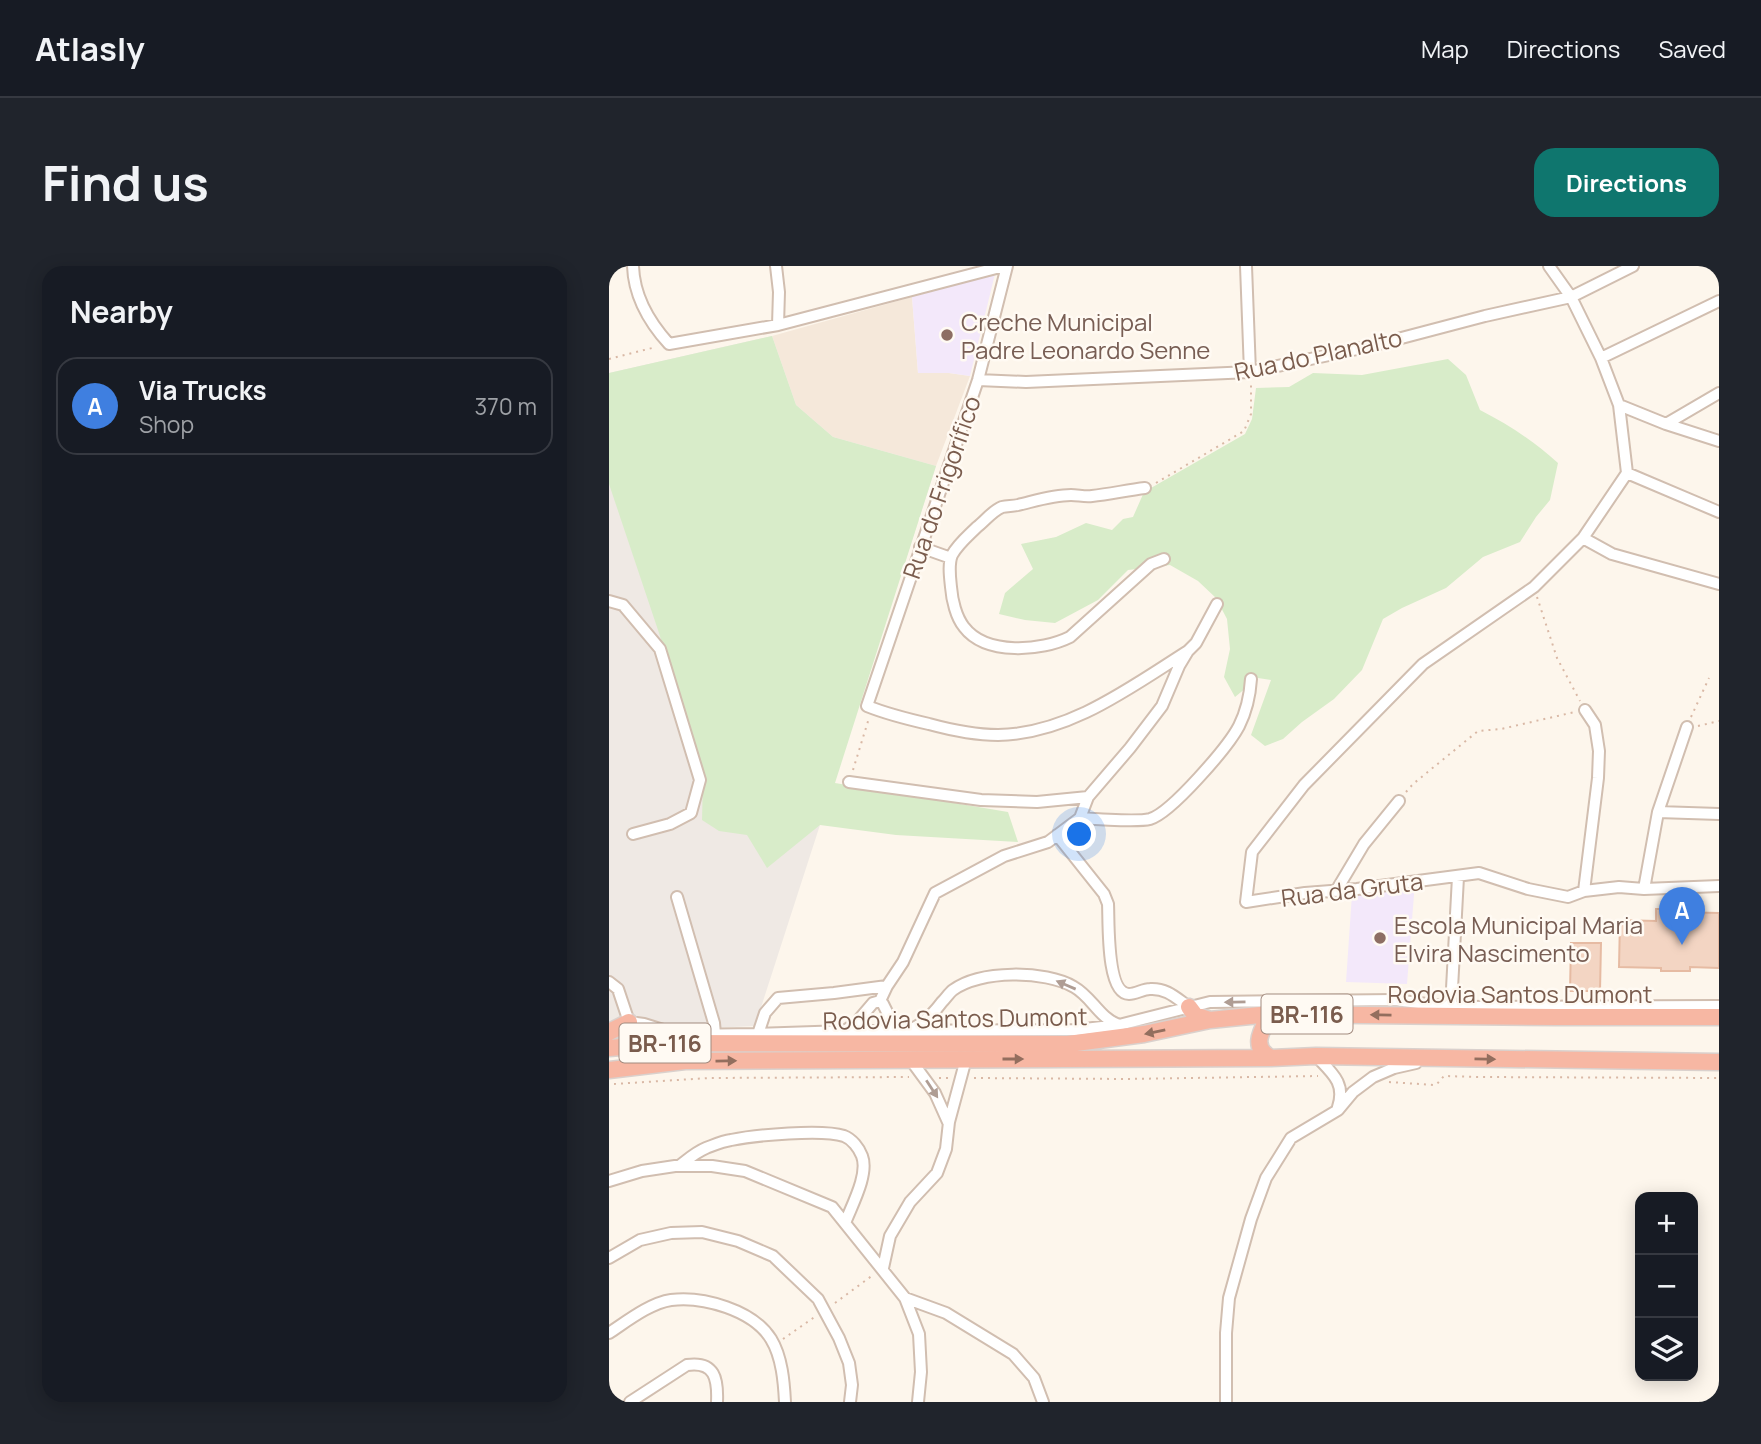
<!DOCTYPE html>
<meta charset="utf-8">
<style>
body{margin:0;font-family:Manrope,sans-serif;background:#20242c;color:#f1f3f6}
.controls{position:absolute;right:21px;bottom:21px;display:grid;overflow:hidden;border-radius:14px;box-shadow:0 4px 18px #0003}
.controls button{width:63px;height:63px;display:grid;place-items:center;padding:0;border:0;border-bottom:2px solid #363941;background:#171b24;color:#f1f3f6;font:35px sans-serif}
.you{position:absolute;left:471px;top:569px;width:24px;height:24px;margin:-18px;border:5px solid #fff;border-radius:50%;background:#1a73e8;box-shadow:0 0 0 10px #1a73e833}
.badge{display:grid;place-items:center;width:46px;height:46px;border-radius:50%;background:#0f766e;color:#fff;font-size:23px;font-weight:700}
.pin{position:absolute;translate:-50% -58px;filter:drop-shadow(0 2px 4px #0008)}
.pin::after{content:'';position:absolute;top:37px;width:24px;height:21px;background:inherit;clip-path:polygon(0 0,100% 0,50% 100%)}
.list{margin:0;padding:0;list-style:none}
h2{display:flex;justify-content:space-between;align-items:center;height:91px;margin:0;padding:0 28px;font-size:30px}
h2 small{font-size:23px;font-weight:400;color:#9ea1a6}
.list li{display:grid;grid-template-columns:46px 1fr auto;gap:21px;align-items:center;box-sizing:border-box;height:98px;margin:0 14px 14px;padding:0 14px;border:2px solid #363941;border-radius:21px}
.list b{display:block;font-size:26px;white-space:nowrap}
.list p{margin:0;font-size:23px;white-space:nowrap;color:#9ea1a6}
.list em{font-size:23px;font-style:normal;color:#9ea1a6}
.icon{flex:none;width:38px;height:38px;fill:none;stroke:currentColor;stroke-width:2;stroke-linecap:round;stroke-linejoin:round}
.map{position:relative;flex:none;width:1110px;height:1136px;overflow:hidden;border-radius:21px}
header{display:flex;align-items:center;gap:42px;box-sizing:border-box;height:98px;padding:0 35px;background:#171b24;border-bottom:2px solid #363941}
header strong{font-size:33px}
nav{display:flex;gap:38px;margin-inline-start:auto;font-size:24px}
.intro{display:flex;align-items:center;justify-content:space-between;box-sizing:border-box;height:168px;padding:0 42px}
h1{margin:0;font-size:49px}
.button{padding:18px 32px;border-radius:21px;background:#0f766e;color:#fff;font-size:24px;font-weight:700}
main{display:flex;gap:42px;padding:0 42px}
aside{flex:1;background:#171b24;border-radius:21px;box-shadow:0 4px 18px #0003}
.map>svg:first-child{display:block}
.residential{fill:#f5e8da}
.industrial{fill:#efe9e4}
.education{fill:#f3e8fa}
.green{fill:#d8ecc9}
.building{fill:#f3d5c3;stroke:#e6bba3;stroke-width:2}
.lines{fill:none;stroke-linecap:round;stroke-linejoin:round}
.minor-casing{stroke:#d1beb0;stroke-width:14}
.highway-casing{stroke:#dad1cd;stroke-width:19}
.path{stroke:#d9b8a5;stroke-width:2;stroke-dasharray:2 5;stroke-linecap:butt}
.minor{stroke:#fff;stroke-width:10}
.highway{stroke:#f7b7a3;stroke-width:16}
.oneway{fill:#af9d94}
.oneway2{fill:#936e5e}
.education-dot{fill:#8d6e63;stroke:#fffaf3;stroke-width:2.5}
.labels{text-anchor:middle;dominant-baseline:central;stroke-width:5;stroke-linejoin:round;paint-order:stroke}
.shield{fill:#fffaf3;stroke:#a28b7f;stroke-width:2}
.shield-label{font-size:23px;font-weight:bold;fill:#7a5c4d}
.education-label{font-size:24px;fill:#785e54;stroke:#fffaf3;text-anchor:start}
.street-label{font-size:24px;fill:#7a5c4d;stroke:#fffaf3}
</style>
<header>
<strong>Atlasly</strong>
<nav><a>Map</a><a>Directions</a><a>Saved</a></nav>
</header>
<div class="intro"><h1>Find us</h1><a class="button">Directions</a></div>
<main>
<aside>
<h2>Nearby<small></small></h2>
<ul class="list">
<li><span class="badge" style="background:#3f7fe0">A</span><div><b>Via Trucks</b><p>Shop</p></div><em>370 m</em></li>
</ul>
</aside>
<div class="map">
<svg width="1110" height="1136" viewBox="0 0 1110 1136">
<rect width="100%" height="100%" fill="#fdf6ec"/>
<!-- residential -->
<path class="residential" d="M303,31L309,107H340L361,110L327,200L224,171L187,139L163,70Z"/>
<!-- industrial -->
<path class="industrial" d="M163,70L187,139L224,171L327,200L146,760L78,763L0,772V107Z"/>
<!-- education -->
<path class="education" d="M386,8L361,110L340,107H309L303,31Z
M806,616L798,718L737,716L743,628Z"/>
<!-- green -->
<path class="green" d="M163,70L187,139L224,171L327,200L226,517L399,546L409,576L287,569L211,559L158,602L138,569L110,565L93,554L94,513L50,367L0,218V107Z
M839,93L857,109L871,144C900,159 925,175 949,197L941,234L927,251L911,276L874,291L837,322L793,342L774,353L753,404L725,433L693,456L674,473L656,480L642,469L662,414L649,412L626,431L615,411L621,383L618,353L607,332L589,315L561,299L519,304L489,334L446,357L416,354L390,348L396,327L424,303L412,278L447,271L477,257L503,264L514,253L524,251L535,226L636,168L643,153L647,122L680,121L704,107L753,109Z"/>
<!-- building -->
<path class="building" d="M1047,643H1067V646L1110,647V702L1081,701V705H1052V702L1010,701L1011,654L1047,655Z
M962,677H992L991,725H961Z"/>
<g class="lines">
<!-- minor casing -->
<g class="minor-casing">
<path id="minor" d="M24,0C25,30 40,56 60,78L169,59L395,0
M167,0L170,26L169,59
M398,0L369,114L258,440C278,448 298,453 320,458C342,464 365,469 389,469C460,468 522,421 579,385
M637,0L641,106
M940,0L962,31L992,92L1010,139L1018,207L974,272L925,321L814,398L695,519L643,586L637,636L696,627L748,623L870,607L919,623L959,631L975,625L1010,621L1035,623L1110,620
M992,92L1110,35
M369,114L417,116L641,106L762,80L876,50L962,31L1024,0
M1010,139L1057,158L1110,175
M1057,158L1110,127
M1018,207L1110,246
M536,222C519,224 501,228 483,230C476,231 469,229 462,229C444,229 426,235 409,239C404,240 398,240 393,241C383,245 376,255 368,261C359,270 349,278 343,289C339,298 341,311 342,321C343,334 347,351 355,361C377,390 433,385 461,371L542,298L555,293
M974,272L1003,288L1110,318
M311,281L342,292
M0,335L14,339L51,383L91,514L82,547L61,558L24,568
M240,516L372,534L428,536L479,531
M1049,546L1110,548
M471,552C485,553 529,556 541,553C562,547 619,481 630,460C637,446 641,429 642,413
M448,569L495,628L499,638C500,655 497,728 520,728C527,728 534,723 541,723C558,722 567,732 580,741
M1035,623L1049,546L1078,461
M727,625L755,578L790,535
M975,625L989,512L990,485L986,459L976,444
M68,631L105,757L106,768L107,772
M0,716L9,723L20,756L35,758L70,769L148,768L236,765L467,764L510,759L601,736L786,734L842,741L1110,740
M271,735L274,738L283,756L291,765
M842,741L849,611
M237,764L247,757L264,737L271,735L278,720L294,696L326,627L395,590L439,576L471,552L479,531L521,482L553,440L570,400L579,385L587,377L608,338
M301,764C314,758 324,748 333,736C337,732 340,727 344,724C371,704 436,704 465,721C483,731 490,752 510,759
M147,774L156,747L169,732L225,727L278,720
M707,790C723,807 737,817 729,841
M301,793L326,827L339,856
M70,900C78,894 87,886 97,882C105,879 114,875 122,874C147,869 213,863 235,870C243,873 250,882 253,890C260,908 243,939 236,957
M0,915L33,905L66,900H103L136,905L223,941L296,1032L310,1068L312,1106L309,1136
M0,992L31,974L62,967L93,966L129,975L164,990L209,1033L230,1072L240,1097L243,1119L241,1136
M274,1002L281,970L301,936L328,907L337,883L340,856L357,793
M296,1032L337,1047L404,1088L425,1112L434,1136
M0,1067C17,1056 41,1037 62,1034C94,1030 144,1044 162,1073C173,1091 175,1116 176,1136
M21,1136L78,1099C106,1095 109,1113 108,1136
M617,1136V1067L620,1032L642,953L657,912L682,872L729,844L744,826L764,811L785,802L807,797"/>
</g>
<!-- highway casing -->
<g class="highway-casing">
<path id="highway" d="M580,741L586,749L601,754
M661,748C653,764 641,781 662,792
M0,766L20,756
M0,782L61,777L459,778L535,768L601,754L661,748L948,751H1110
M0,804L76,795L662,792L707,790L1110,796"/>
</g>
<!-- path -->
<path class="path" d="M0,93L47,81
M547,217L635,165L642,148V117
M928,331L948,392L971,435
M1082,451L1100,412
M1089,460L1110,455
M244,504L260,452
M797,526L804,518L869,465L892,463L966,446
M330,812H342
M365,812L518,813L709,810
M780,816L825,819L828,818L835,810L868,811L1110,812
M5,818L100,812L300,811
M226,1037L264,1009
M174,1073L207,1050"/>
<!-- minor -->
<use href="#minor" class="minor"/>
<!-- highway -->
<use href="#highway" class="highway"/>
</g>
<!-- one-way arrows -->
<defs><path id="oneway-solid" d="M-6-.8H1V-3.2L6.5 0L1 3.2V.8H-6Z" transform="scale(1.75)"/></defs>
<g class="oneway">
<use href="#oneway-solid" transform="translate(457 719) rotate(-157)"/>
<use href="#oneway-solid" transform="translate(626 736) rotate(179)"/>
<use href="#oneway-solid" transform="translate(323 823) rotate(57)"/>
</g>
<g class="oneway2">
<use href="#oneway-solid" transform="translate(772 749) rotate(-179)"/>
<use href="#oneway-solid" transform="translate(546 766) rotate(168)"/>
<use href="#oneway-solid" transform="translate(404 793)"/>
<use href="#oneway-solid" transform="translate(876 793) rotate(1)"/>
<use href="#oneway-solid" transform="translate(117 795) rotate(-1)"/>
</g>
<!-- markers -->
<g class="education-dot">
<circle cx="338" cy="69" r="7"/>
<circle cx="771" cy="672" r="7"/>
</g>
<g class="labels">
<!-- shield labels -->
<g class="shield">
<rect x="652.5" y="728.5" width="91" height="39" rx="5"/>
<rect x="10.5" y="757.5" width="91" height="39" rx="5"/>
</g>
<g class="shield-label">
<text x="698" y="748">BR-116</text>
<text x="56" y="777">BR-116</text>
</g>
<!-- education labels -->
<g class="education-label">
<text x="352" y="55">Creche Municipal<tspan x="352" dy="28">Padre Leonardo Senne</tspan></text>
<text x="785" y="658">Escola Municipal Maria<tspan x="785" dy="28">Elvira Nascimento</tspan></text>
</g>
<!-- street labels -->
<g class="street-label">
<text transform="translate(709 88) rotate(-12)">Rua do Planalto</text>
<text transform="translate(332 221) rotate(-71)">Rua do Frigorífico</text>
<text transform="translate(743 623) rotate(-7)">Rua da Gruta</text>
<text x="911" y="727">Rodovia Santos Dumont</text>
<text transform="translate(346 752) rotate(-1)">Rodovia Santos Dumont</text>
</g>
</g>
</svg>
<div class="controls">
<button>+</button>
<button>−</button>
<button><svg class="icon" aria-label="layers" viewBox="0 0 24 24"><path d="M12 4l9 5-9 5-9-5zM3 14l9 5 9-5"/></svg></button>
</div>
<div class="you"></div>
<div class="pin badge" style="left:1073px;top:679px;background:#3f7fe0">A</div>
</div>
</main>
